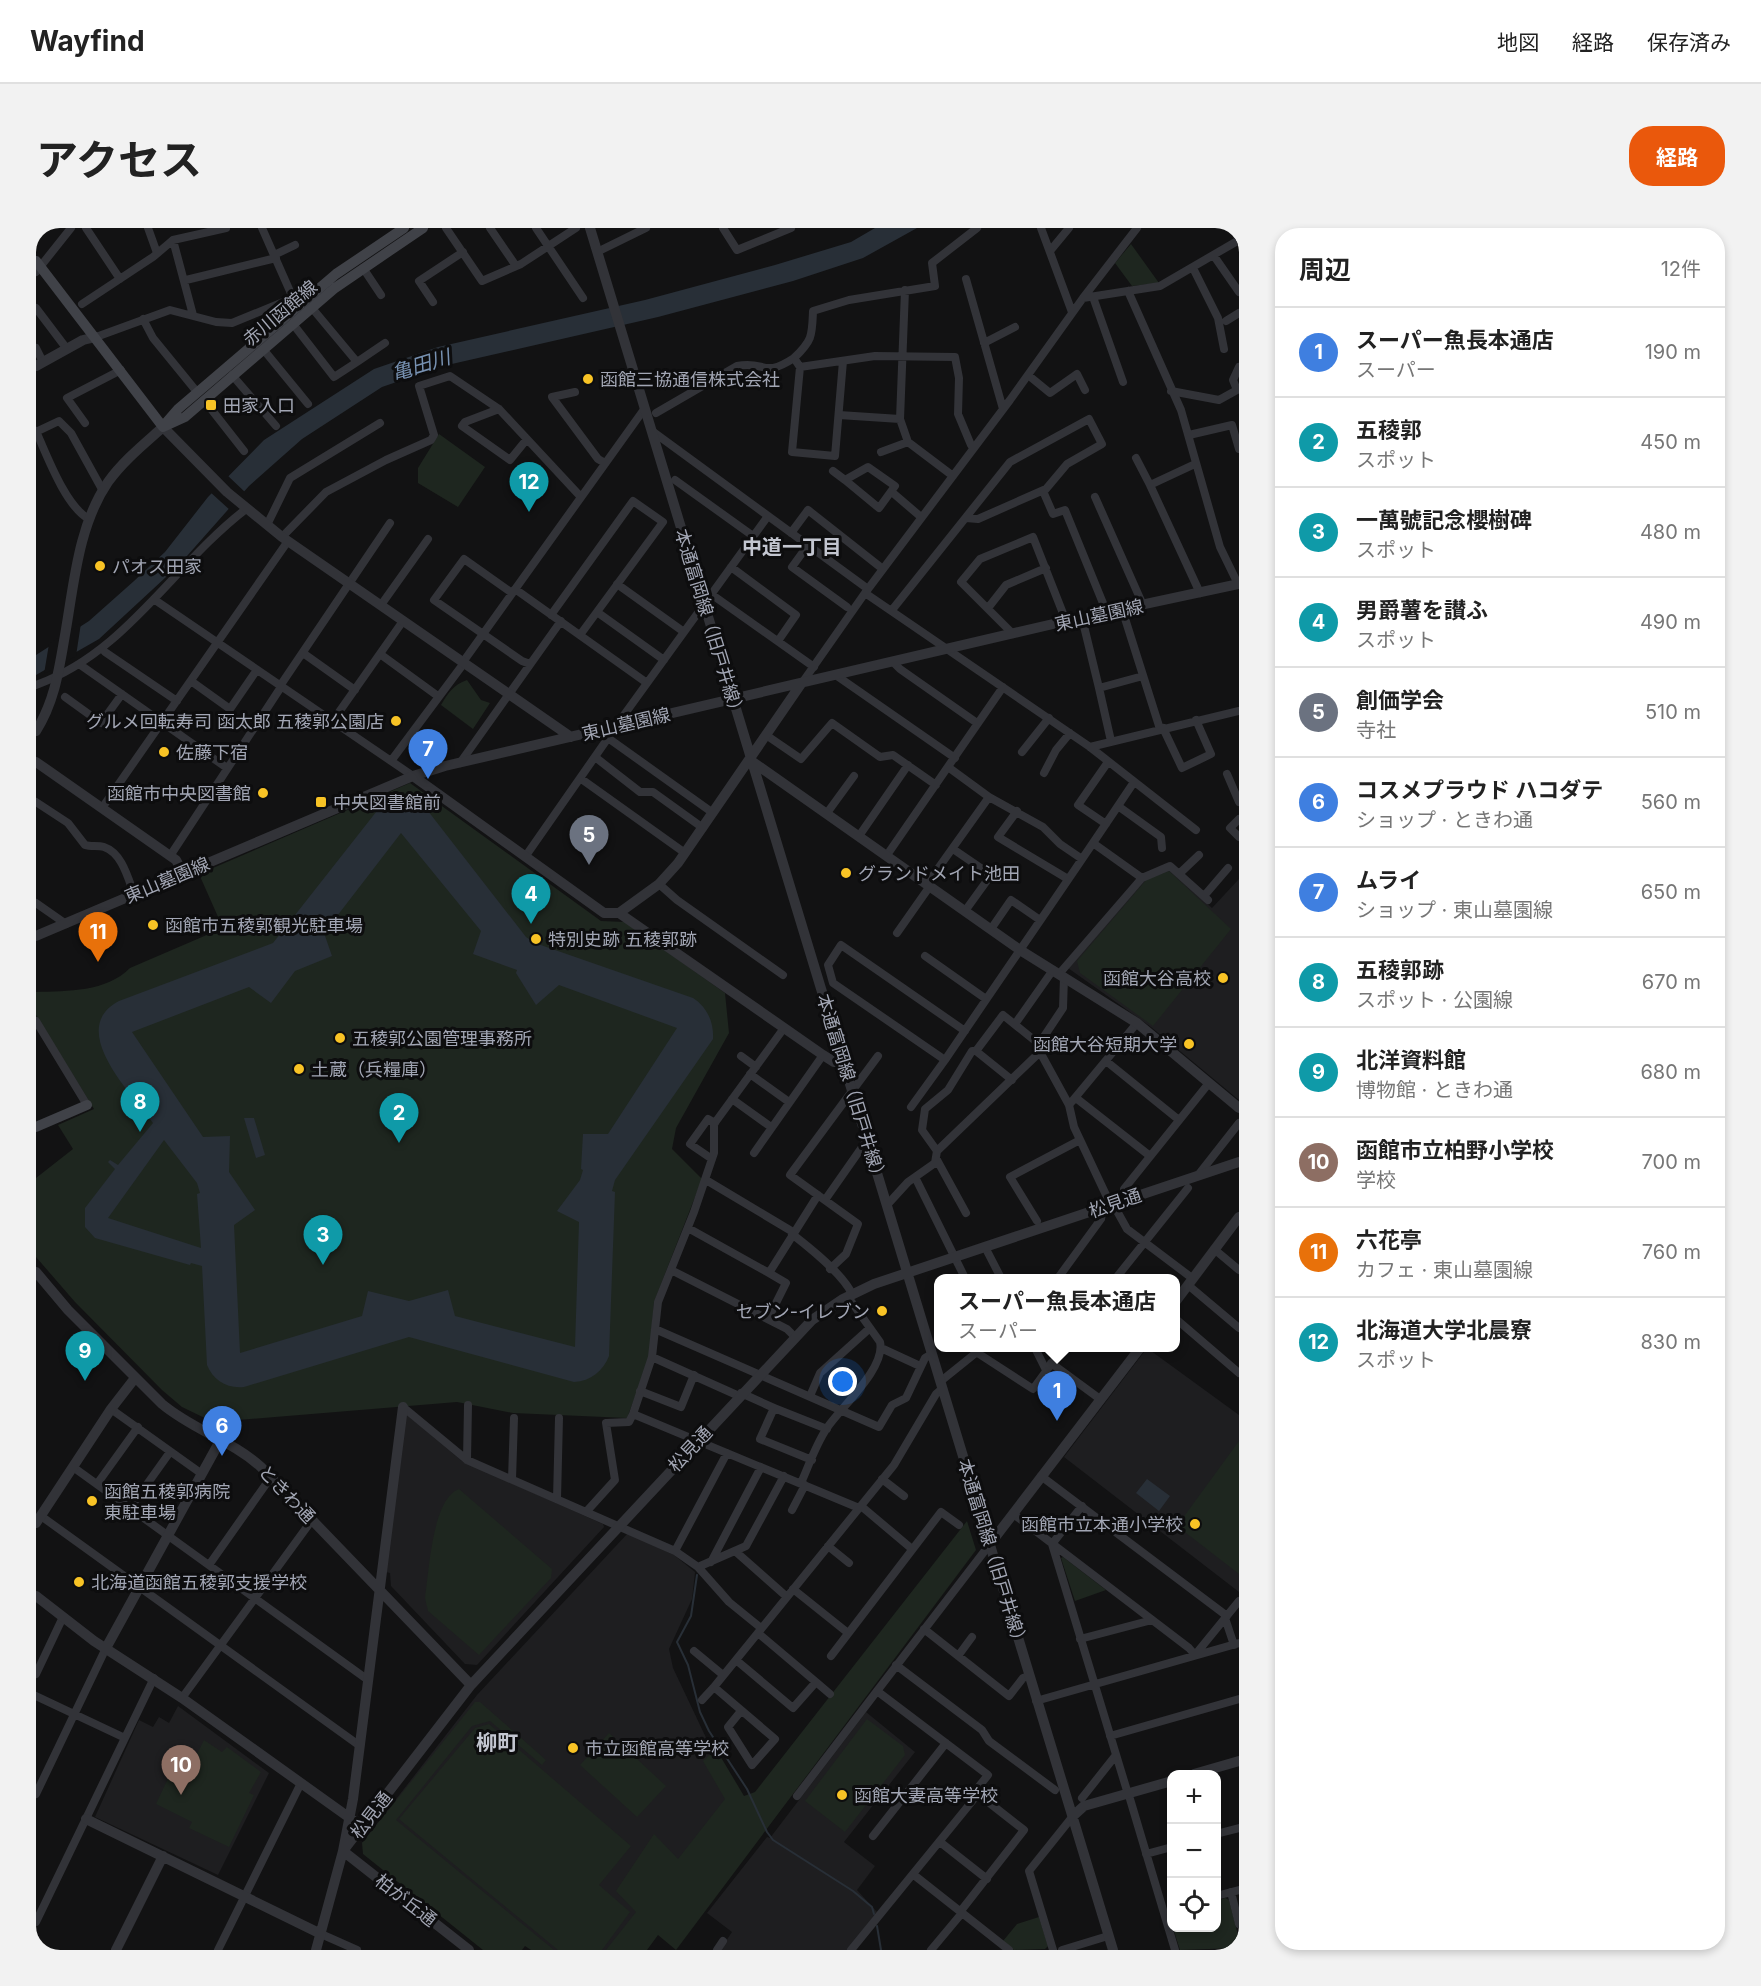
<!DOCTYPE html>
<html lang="ja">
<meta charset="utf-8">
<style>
body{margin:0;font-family:Inter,"Noto Sans JP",sans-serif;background:#f2f2f2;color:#222}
.controls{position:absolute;right:18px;bottom:18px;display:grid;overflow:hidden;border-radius:12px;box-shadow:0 3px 9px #0003}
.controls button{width:54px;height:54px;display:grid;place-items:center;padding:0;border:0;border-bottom:2px solid #e0e0e0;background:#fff;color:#222;font:30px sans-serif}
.you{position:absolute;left:807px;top:1154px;width:21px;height:21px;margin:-15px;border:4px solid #fff;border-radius:50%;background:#1a73e8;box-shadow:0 0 0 9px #1a73e833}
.badge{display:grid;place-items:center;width:39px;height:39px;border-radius:50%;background:#ea580c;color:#fff;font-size:20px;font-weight:700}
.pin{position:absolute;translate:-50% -50px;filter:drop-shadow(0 2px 3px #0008)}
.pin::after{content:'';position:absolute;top:32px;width:21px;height:18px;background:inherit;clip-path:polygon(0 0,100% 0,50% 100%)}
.popup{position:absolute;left:898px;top:1046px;width:246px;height:78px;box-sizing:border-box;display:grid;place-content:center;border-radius:12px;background:#fff;filter:drop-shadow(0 2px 4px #0005);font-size:20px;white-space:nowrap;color:#767676}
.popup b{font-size:22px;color:#222}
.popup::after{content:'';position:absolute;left:50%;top:100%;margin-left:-12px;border:12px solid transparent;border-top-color:#fff}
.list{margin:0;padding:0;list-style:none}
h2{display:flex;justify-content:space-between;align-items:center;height:78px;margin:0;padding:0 24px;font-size:26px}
h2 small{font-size:20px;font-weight:400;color:#767676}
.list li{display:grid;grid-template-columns:39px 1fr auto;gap:18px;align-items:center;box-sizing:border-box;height:90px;padding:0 24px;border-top:2px solid #e0e0e0}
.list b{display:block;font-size:22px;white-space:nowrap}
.list p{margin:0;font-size:20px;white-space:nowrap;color:#767676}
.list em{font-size:20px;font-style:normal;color:#767676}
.icon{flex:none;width:33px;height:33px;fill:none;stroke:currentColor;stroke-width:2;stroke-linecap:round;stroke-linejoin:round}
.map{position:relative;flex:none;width:1203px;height:1722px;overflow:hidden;border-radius:24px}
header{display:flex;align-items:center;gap:36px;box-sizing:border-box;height:84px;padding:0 30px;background:#fff;border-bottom:2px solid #e0e0e0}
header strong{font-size:28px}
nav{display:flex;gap:33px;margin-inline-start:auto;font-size:21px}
.intro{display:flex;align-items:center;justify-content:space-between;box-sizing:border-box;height:144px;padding:0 36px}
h1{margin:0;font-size:42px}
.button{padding:15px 27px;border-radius:24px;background:#ea580c;color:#fff;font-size:21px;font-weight:700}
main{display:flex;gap:36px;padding:0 36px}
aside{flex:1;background:#fff;border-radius:24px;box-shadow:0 3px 9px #0003}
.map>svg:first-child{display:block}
.built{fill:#1e1e20}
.green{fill:#1e261f}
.water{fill:#282f37;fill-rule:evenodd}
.pier{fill:#121213}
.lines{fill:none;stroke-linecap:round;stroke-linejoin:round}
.stream{stroke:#282f37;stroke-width:2}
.minor{stroke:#323338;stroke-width:8}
.tertiary{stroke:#323338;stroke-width:10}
.secondary{stroke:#404248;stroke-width:10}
.poi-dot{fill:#f8c325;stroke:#0d0d0e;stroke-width:2}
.labels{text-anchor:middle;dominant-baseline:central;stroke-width:6;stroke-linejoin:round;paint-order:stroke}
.street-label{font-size:18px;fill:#a2a6b4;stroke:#0d0d0e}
.poi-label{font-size:18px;fill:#a2a6b4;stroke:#0d0d0e;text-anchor:start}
.water-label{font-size:20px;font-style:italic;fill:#7791b1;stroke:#0d0d0e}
.neighbourhood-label{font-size:20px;font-weight:bold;fill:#c3c6d0;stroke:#0d0d0e}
.quarter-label{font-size:21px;font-weight:bold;fill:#c3c6d0;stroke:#0d0d0e}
</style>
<header>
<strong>Wayfind</strong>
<nav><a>地図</a><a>経路</a><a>保存済み</a></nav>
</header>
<div class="intro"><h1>アクセス</h1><a class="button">経路</a></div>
<main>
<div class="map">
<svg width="1203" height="1722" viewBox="0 0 1203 1722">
<rect width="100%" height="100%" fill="#121213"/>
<!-- built -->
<path class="built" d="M1133,641L1176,680L1203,651V872L1115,799L1032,740L1111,650Z
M1111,1120L1203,1187V1364L1028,1229Z
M369,1185L426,1233L567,1296L568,1299L441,1437L429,1436L355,1358L354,1345L350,1344Z
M592,1305L638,1327L659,1344L656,1371L633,1421L637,1440L700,1573L579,1722H500L326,1615L441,1467Z
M142,1478L233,1545L182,1647L59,1589L103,1492L117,1499L123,1489L133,1495Z
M830,1484L879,1524L808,1614L839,1638L821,1662L841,1684L811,1722H684L696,1704L671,1685L731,1609L734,1610Z"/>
<!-- green -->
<path class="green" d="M1095,16L1123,55L1096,58L1079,35Z
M403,206L449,239L422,279L382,255V240Z
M431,452L445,472L454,475L437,501L405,477C412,465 417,457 431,452Z
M374,555L565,693L589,694L689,765L693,805L640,900L636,921L666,951L618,1074L613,1132L591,1190L477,1185L421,1174L177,1194L146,1179L126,1162L39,1074L0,1029V950L37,921L22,897L58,881L0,787V764C32,763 70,764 94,740L187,700L163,646Z
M1133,643L1195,701L1117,798L1044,745L1041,733L1111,651Z
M1203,1213V1346L1141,1298Z
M423,1261L516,1341L515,1350L443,1427L392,1383L389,1370C393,1344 396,1271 423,1261Z
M931,1293L940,1322L640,1722L622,1707L611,1722H570L600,1684L580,1663L618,1606L642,1631L689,1571L667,1533L680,1521L708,1568L719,1564Z
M1027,1329L1070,1362L1039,1373L1025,1330Z
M439,1474H444L510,1532L506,1537L454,1493L436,1498L360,1592L518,1722H495L489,1718L486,1722H447L327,1626L326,1615Z
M831,1491L867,1518L869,1527L809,1604L769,1573Z
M453,1496L595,1618L563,1657L594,1684L566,1722H522L363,1591L439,1500Z
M573,1505L630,1558L601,1589L544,1537Z
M168,1512L186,1524L191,1519L225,1544L213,1565L218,1567L193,1619L153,1600L156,1594L120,1576L136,1542L150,1548Z
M1189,1670L1193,1672L1203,1711L1202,1720L1144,1722L1137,1700H1180L1181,1673Z
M1003,1689L1012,1718L1009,1721L978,1722L967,1713L981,1696Z"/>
<!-- water -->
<path class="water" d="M839,0H881L827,30L757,53L622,89L407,138L346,159L266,211L213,258L143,337L63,411L0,447V427L53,393L98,353L129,324L172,269L228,212L338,141L402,119L609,72L739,37L815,14Z
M366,570L374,571L392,583L490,709L499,715L657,770C671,779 678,794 677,811L579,952L576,963L579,964L573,1128C567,1143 555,1153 538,1154L373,1109L208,1159C191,1161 177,1152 171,1137L166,1038L155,1035L154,1037L59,1010L49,999V980L79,941L72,934L74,932L82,937L117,895C95,865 30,801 83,773L237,715L344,579L352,573ZM365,605L445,703L437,726L481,742L480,745L500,777L523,757L641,800L572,906H547L545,941L547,942L544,952L521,983L543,994L539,1119L419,1088L412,1062L373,1073L332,1063L326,1088L204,1125L198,997L219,982L193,944L194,908L167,909L96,804L213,759L235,775L259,743L296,728L288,705ZM128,912L161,955L164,965L161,966L165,1020L72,990Z
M208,890H218L229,927L220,930Z
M1111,1251L1134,1268L1123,1283L1100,1265Z"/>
<!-- pier -->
<path class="pier" d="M190,246L210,265L195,283L173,263Z
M45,395L40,428L8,446L13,416Z"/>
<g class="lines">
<!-- stream -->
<path class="stream" d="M661,1347L655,1388L641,1414L652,1437L664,1484L673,1503L711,1561L731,1604L737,1612L817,1663L836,1679L838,1686
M841,1698L845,1722"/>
<!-- minor -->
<path class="minor" d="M50,0L84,51
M112,0L121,25
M226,0L257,70
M410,0L446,53L485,36L540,0
M454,0L480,38
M500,0L547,70
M687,0L701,22L755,0
M1005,0L1036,84
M137,12L157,87
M1014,23L1033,0
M561,24L610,0
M238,27L259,17
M1178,28L1203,64
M327,40L345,67
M1157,40L1182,90L1188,121
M0,44L35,0
M930,51L967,181
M150,52L240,30
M869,62L864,191L872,214L917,248
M1092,63L1145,182L1184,319L1202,356
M1057,69L1087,154
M1047,70L1101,0
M397,74L383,53L427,24
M46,76L117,29L137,12L190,0
M0,80L31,121
M107,91L117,110L161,164
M1190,93L1203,85
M257,96L298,149L321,134L276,80
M60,109L134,82L180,94L196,95L257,70L264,75
M948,115L979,99
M0,120L7,134
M227,121L272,176
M807,133L799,228L756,224L764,139L758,130C777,112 776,107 777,83L813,72L899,58L896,35L941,0
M321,134L349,115
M764,139L839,128L919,129L923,150L922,186L935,217
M196,147L240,198
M992,147L1014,165L1041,146L1049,162
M1135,163L1183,172L1201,162L1197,152L1203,139
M539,164L516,169L562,231L569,235
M168,172L208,223
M463,181L429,194L426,198L474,232L491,211
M620,185L701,138C730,132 726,151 758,130
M803,187L864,191
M49,195L31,170L85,142
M0,203C11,228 30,279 53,291
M616,203L832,361
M0,204L23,193L35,205L67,263
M1153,207L1196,197L1203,221
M845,224L872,214
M1100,230L1114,257
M1159,236L1114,257L1164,365
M797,243L809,252L832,239L859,258L843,280L809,252
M639,252L717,308
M1007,263L1017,286L1029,282L1071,385
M857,265L885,289
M1059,269L1107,377
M231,297L254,250L344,195
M755,305L772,282L843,338
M246,309L290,264L350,232L395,212L398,207L383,158L414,148L463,181L544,268
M772,317L756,339L811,379
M695,339L760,387L742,413
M581,356L648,404
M479,361L611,455
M476,365L428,331L398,372L486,433L494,436
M829,365L1054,519L1160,602
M675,366L778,439
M119,372L377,548
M345,377L392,311
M952,380L970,357L1010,340
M1086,381L1124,501
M856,382L974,234L1053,191L1066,216L1031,236L1010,261L942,291L930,290
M561,384L628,432
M515,387L597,273L627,294L544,407
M1046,390L1063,460L1107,448
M977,406L925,354L944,331L997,309L1030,393
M69,424L141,473
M267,425L319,462
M344,426L399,466
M427,434L609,180
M857,434L864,441L941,495
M43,436L191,540
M801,448L919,530
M155,453L194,481L218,446
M766,455L829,365L974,172L1047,70L1124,58L1203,12
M0,457C90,425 137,337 210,281
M244,458L354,295
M1063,460L1075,513
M29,469L65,495L86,466
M296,494L367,393
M580,498L732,288
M1127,500L1146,540L1175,526L1160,492
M730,507L765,531L796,495L844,529L857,527L900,557
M572,510L677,585
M1054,519L1203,483
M986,524L1013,490
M559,529L604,564H617L667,600
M355,533L428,435
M424,535L525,393
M912,539L953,569L1007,599L1024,616L1046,631
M1008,545L1020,522L1034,505
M1191,546L1203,574
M544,550L649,625
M0,574L32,595L49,617C55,619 62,617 68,619C86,625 92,650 98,666
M1082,578L1125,609L1126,620
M66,580L252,313
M981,583L962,609L1032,651
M791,585L818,548
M1203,591L1194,600L1203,609
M1070,596L1042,577L1072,534
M823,608L872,537
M1057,615L1106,650
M917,621L955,647L929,683
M851,627L967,459
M134,628L245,459
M489,629L572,510L571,501
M1143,646L1163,627
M623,656L641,672L747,747
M891,656L953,569
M1168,668L1192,640
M0,675L30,696
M955,701L975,672L1004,692
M861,705L894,658
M889,728L950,771
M1023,746L1106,650L1134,638L1172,672
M0,793L51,877
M979,796L1017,742
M929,803L805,717L792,737L797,755L909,832C972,739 1036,647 1098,554
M1003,816L1027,780L1028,749
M940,823L967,787L1003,816L1004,824L1033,877L1038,899L1071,969
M705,828L720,839
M1070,833L1143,892
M714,846L753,874
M1040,870L1114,928
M696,871L735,899
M1033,877L1101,795
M875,879L909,832
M901,923L886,902L889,881L912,862L936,823H940L976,852
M718,925L787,827
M676,931L654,916L672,891L679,895
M901,932L930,985
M1163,946L1203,895
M879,949L929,1050
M670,952L757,1004
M1091,971L1088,961L1173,855
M789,972L831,912
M851,977L872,954L899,935L901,923L1004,824
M1081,983L1091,1001L1156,1050
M1001,993L974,949L1044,912
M652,1000L733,1045L782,967
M756,1006C774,1020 807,1046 816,1066
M949,1019L965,1050
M1178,1021L1203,1042
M794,1041L810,1026L822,996L754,947L842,828
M635,1042L751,1101L758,1108
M1022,1050L1065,991L1067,979
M1080,1050L1152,960
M1152,1057L1203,1100
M732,1091L750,1055L733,1045
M1140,1091L1203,1145
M619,1101L843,1199L856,1177L870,1170L889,1130L896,1126
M845,1120L884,1138
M999,1120L1010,1142
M940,1124L997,1161L1027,1120
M616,1129L703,1168
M1015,1135L1064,1171
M905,1153L946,1120
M604,1163L645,1179L658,1147
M705,1165L738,1180
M774,1168L784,1145L834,1100
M367,1179L431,1232L639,1323L662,1339L693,1374L725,1400
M75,1181L166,1246
M597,1186L823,1280
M431,1232L432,1177
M776,1232L724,1211L738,1180L791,1201
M37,1239L332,1452
M1005,1248L1191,1388
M476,1251L478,1190
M846,1251L868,1268
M765,1255C773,1237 780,1216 791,1200C805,1179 850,1140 844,1114L812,1069
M61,1256L102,1199
M521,1271L523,1190
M825,1278L876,1321
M1046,1278L1016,1316L1092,1566
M94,1280L134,1224
M756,1282L769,1257
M550,1284L579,1252L570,1195L593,1194L597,1186L616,1129L622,1074L658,984L678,925V896L748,800
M5,1288L324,1518
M980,1288L1153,1420L1159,1427L1203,1373
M792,1318L813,1335
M639,1323L691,1225
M699,1323L751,1369
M675,1334L725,1239
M173,1337L235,1249
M662,1339L710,1318L748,1248
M757,1361L812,1405
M1189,1390L1198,1417
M888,1401L973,1468L987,1450L993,1448
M1044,1411L1116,1392
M658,1423L687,1447
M795,1428L905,1284L923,1297
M922,1428L936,1409
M700,1432L757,1480L780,1454L722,1405
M860,1437L946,1502L953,1513L1019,1562
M0,1446L27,1389
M780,1454L794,1466
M0,1468L89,1510
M146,1470L276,1292
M666,1472L678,1459
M1000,1473L1203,1415
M705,1483L692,1499L716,1537L739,1511L678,1459L858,1237L900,1166L907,1160
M1074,1508L1203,1471
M0,1566L70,1420
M761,1568L841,1463
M1046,1570L1080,1527
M1094,1571L1139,1722
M1180,1606L1203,1600
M837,1608L910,1515
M904,1614L951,1651
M1110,1626L1136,1619
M878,1647L973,1722
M1195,1664L1203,1696
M1180,1668L1203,1662
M924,1684L988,1602L942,1566
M0,1694L118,1450
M285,1706L321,1722
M182,1722L265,1555
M681,1722L687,1713
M815,1722L942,1566L940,1562L952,1547L841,1463L954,1316
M895,1722L926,1685
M1017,1722L993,1643L1037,1588
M1026,1722L1072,1708"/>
<!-- tertiary -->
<path class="tertiary" d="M554,0L1077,1722
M0,138L47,112L60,109
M0,503C19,473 23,441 29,407C38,356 42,298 72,254C87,233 108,216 127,199L191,264L246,309L535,509
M714,532L984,722L1101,795L1203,880
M0,534L140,632L147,645
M377,548L568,685H583L623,656L642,635L765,456
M583,685L787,827L798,834L807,833
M0,708L377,548L409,538L1030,393L1203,356
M0,1044L32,1082L126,1176C157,1202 195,1212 225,1239L435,1457
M1140,1073L1203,989
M367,1179L317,1571L307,1623L433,1722
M0,1295L75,1181L99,1150
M954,1316L1104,1120
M0,1368L58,1413L146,1470L318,1593
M70,1420L185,1211
M1158,1546L1203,1533
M1037,1588L1048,1578L1136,1553
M50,1591L285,1706
M80,1722L127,1628
M280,1722L307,1623L435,1457L776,1092L807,1071L838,1056L1203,934"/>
<!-- secondary -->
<path class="secondary" d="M0,33L127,199
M129,196L142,181L300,46L368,0
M127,199L149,189L299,60L387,0
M0,899L51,877"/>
</g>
<!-- markers -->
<g class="poi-dot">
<circle cx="552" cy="151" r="6"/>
<rect x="169" y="171" width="12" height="12" rx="3"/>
<circle cx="64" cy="338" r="6"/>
<circle cx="360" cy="493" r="6"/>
<circle cx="128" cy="524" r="6"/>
<circle cx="227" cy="565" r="6"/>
<rect x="279" y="568" width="12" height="12" rx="3"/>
<circle cx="810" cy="645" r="6"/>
<circle cx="117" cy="697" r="6"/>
<circle cx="500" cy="711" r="6"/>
<circle cx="1187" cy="750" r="6"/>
<circle cx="304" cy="810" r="6"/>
<circle cx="1153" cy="816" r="6"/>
<circle cx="263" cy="841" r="6"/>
<circle cx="846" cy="1083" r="6"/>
<circle cx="56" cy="1273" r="6"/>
<circle cx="1159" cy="1296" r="6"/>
<circle cx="43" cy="1354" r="6"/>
<circle cx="537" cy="1520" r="6"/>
<circle cx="806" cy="1567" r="6"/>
</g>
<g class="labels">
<!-- street labels -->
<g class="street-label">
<text transform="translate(244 85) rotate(-40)">赤川函館線</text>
<text transform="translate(1063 387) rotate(-12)">東山墓園線</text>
<text transform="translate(674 396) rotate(73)">本通富岡線（旧戸井線）</text>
<text transform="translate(590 496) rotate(-13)">東山墓園線</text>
<text transform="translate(131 652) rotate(-23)">東山墓園線</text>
<text transform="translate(816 861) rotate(73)">本通富岡線（旧戸井線）</text>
<text transform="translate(1079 975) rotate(-19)">松見通</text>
<text transform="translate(654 1221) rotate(-47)">松見通</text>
<text transform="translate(251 1266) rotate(46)">ときわ通</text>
<text transform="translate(957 1326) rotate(73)">本通富岡線（旧戸井線）</text>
<text transform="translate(335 1587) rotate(-52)">松見通</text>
<text transform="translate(370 1672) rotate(38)">柏が丘通</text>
</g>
<!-- poi labels -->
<g class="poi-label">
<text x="564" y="151">函館三協通信株式会社</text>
<text x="187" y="177">田家入口</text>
<text x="76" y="338">パオス田家</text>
<text x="348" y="493" text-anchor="end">グルメ回転寿司 函太郎 五稜郭公園店</text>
<text x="140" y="524">佐藤下宿</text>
<text x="215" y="565" text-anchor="end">函館市中央図書館</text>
<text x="297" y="574">中央図書館前</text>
<text x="822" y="645">グランドメイト池田</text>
<text x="129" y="697">函館市五稜郭観光駐車場</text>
<text x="512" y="711">特別史跡 五稜郭跡</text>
<text x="1175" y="750" text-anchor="end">函館大谷高校</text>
<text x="316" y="810">五稜郭公園管理事務所</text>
<text x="1141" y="816" text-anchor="end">函館大谷短期大学</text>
<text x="275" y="841">土蔵（兵糧庫）</text>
<text x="834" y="1083" text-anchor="end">セブン-イレブン</text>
<text x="68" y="1263">函館五稜郭病院<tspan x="68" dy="21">東駐車場</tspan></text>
<text x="1147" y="1296" text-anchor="end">函館市立本通小学校</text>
<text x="55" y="1354">北海道函館五稜郭支援学校</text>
<text x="549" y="1520">市立函館高等学校</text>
<text x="818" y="1567">函館大妻高等学校</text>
</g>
<!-- water labels -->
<g class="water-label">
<text transform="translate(385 137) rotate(-17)">亀田川</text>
</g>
<!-- neighbourhood labels -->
<g class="neighbourhood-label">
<text x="756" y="319">中道一丁目</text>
</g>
<!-- quarter labels -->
<g class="quarter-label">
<text x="461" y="1514">柳町</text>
</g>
</g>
</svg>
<div class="controls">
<button>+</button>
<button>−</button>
<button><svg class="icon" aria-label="locate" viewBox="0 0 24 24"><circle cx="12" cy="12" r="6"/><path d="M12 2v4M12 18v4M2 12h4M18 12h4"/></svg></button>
</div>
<div class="you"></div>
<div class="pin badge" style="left:1021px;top:1193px;background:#3f7fe0">1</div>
<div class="popup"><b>スーパー魚長本通店</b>スーパー</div>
<div class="pin badge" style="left:363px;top:915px;background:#0f9aa8">2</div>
<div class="pin badge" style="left:287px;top:1037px;background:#0f9aa8">3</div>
<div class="pin badge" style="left:495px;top:696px;background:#0f9aa8">4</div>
<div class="pin badge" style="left:553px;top:637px;background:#6b7280">5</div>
<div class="pin badge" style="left:186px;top:1228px;background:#3f7fe0">6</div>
<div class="pin badge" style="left:392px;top:551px;background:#3f7fe0">7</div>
<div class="pin badge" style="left:104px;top:904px;background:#0f9aa8">8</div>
<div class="pin badge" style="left:49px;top:1153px;background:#0f9aa8">9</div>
<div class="pin badge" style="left:145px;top:1567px;background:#8d6e63">10</div>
<div class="pin badge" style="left:62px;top:734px;background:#e8710a">11</div>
<div class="pin badge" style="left:493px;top:284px;background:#0f9aa8">12</div>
</div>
<aside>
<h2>周辺<small>12件</small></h2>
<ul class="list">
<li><span class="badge" style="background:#3f7fe0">1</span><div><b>スーパー魚長本通店</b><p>スーパー</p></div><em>190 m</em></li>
<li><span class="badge" style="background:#0f9aa8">2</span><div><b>五稜郭</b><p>スポット</p></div><em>450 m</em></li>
<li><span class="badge" style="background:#0f9aa8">3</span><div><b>一萬號記念櫻樹碑</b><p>スポット</p></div><em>480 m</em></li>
<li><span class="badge" style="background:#0f9aa8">4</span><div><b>男爵薯を讃ふ</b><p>スポット</p></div><em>490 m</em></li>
<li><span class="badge" style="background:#6b7280">5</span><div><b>創価学会</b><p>寺社</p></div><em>510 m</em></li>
<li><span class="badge" style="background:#3f7fe0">6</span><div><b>コスメプラウド ハコダテ</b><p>ショップ · ときわ通</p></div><em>560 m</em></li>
<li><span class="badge" style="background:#3f7fe0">7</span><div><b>ムライ</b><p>ショップ · 東山墓園線</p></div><em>650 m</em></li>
<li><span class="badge" style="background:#0f9aa8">8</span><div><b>五稜郭跡</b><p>スポット · 公園線</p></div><em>670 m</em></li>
<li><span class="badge" style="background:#0f9aa8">9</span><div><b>北洋資料館</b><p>博物館 · ときわ通</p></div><em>680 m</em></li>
<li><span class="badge" style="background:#8d6e63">10</span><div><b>函館市立柏野小学校</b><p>学校</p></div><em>700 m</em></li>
<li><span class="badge" style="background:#e8710a">11</span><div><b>六花亭</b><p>カフェ · 東山墓園線</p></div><em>760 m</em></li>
<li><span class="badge" style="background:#0f9aa8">12</span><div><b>北海道大学北晨寮</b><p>スポット</p></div><em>830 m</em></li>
</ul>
</aside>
</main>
